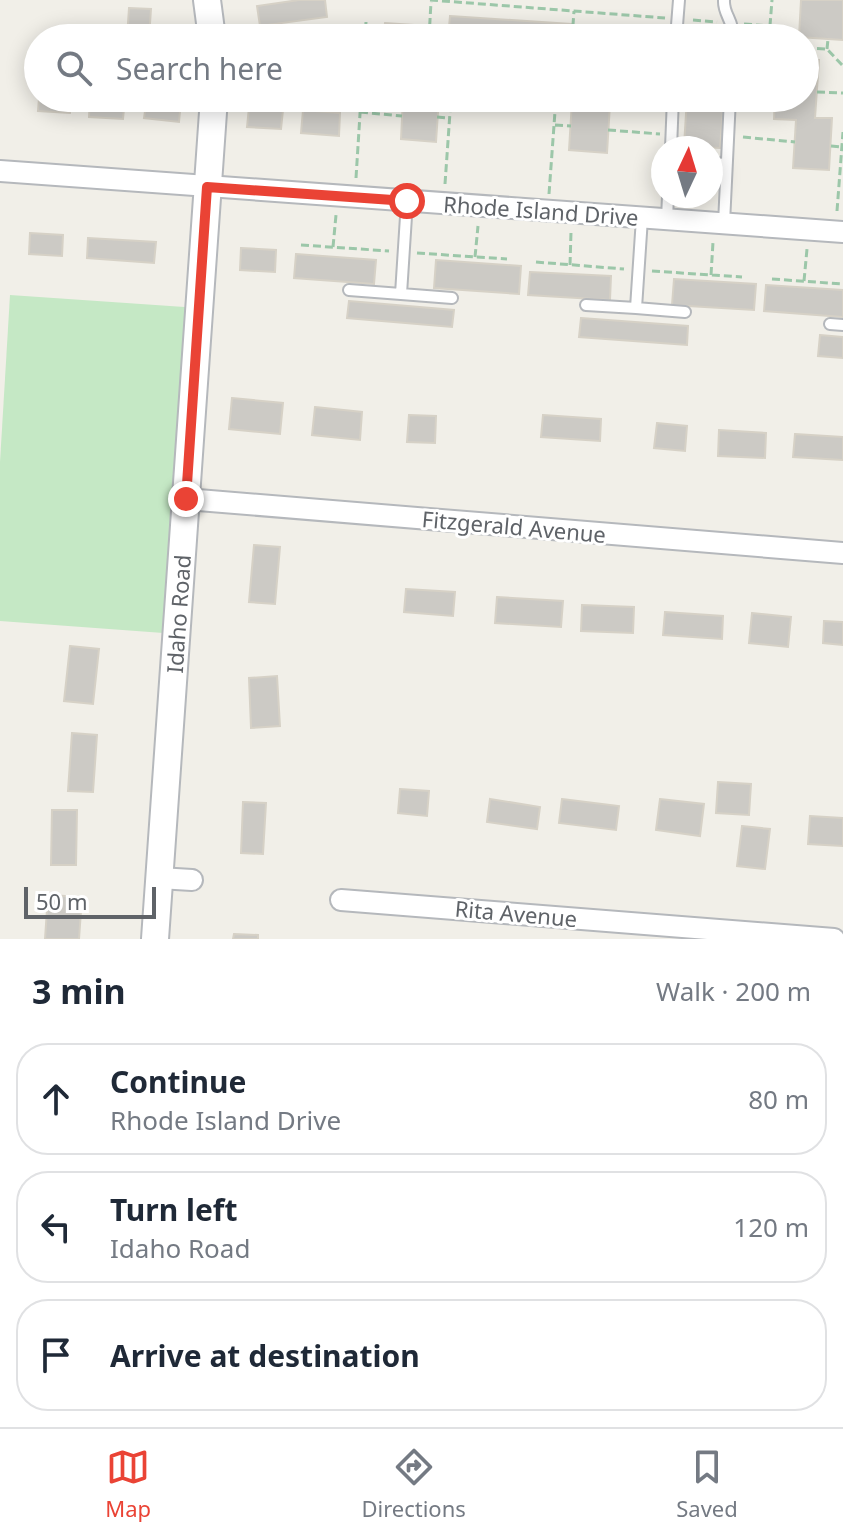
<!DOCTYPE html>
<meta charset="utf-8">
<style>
body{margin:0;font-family:"Noto Sans",sans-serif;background:#f6f6f7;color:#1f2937}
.compass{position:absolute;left:651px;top:136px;width:72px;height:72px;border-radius:50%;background:#fff;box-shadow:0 4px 20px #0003;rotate:4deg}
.scale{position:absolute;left:24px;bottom:20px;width:132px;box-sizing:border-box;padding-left:8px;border:4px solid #5f6368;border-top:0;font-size:22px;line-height:28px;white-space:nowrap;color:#5f6368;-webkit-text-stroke:6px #fff;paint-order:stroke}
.stop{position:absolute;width:24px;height:24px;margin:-18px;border:6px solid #ea4335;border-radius:50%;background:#fff}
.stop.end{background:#ea4335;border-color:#fff;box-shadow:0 2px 8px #0008}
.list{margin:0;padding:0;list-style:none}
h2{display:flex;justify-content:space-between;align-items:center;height:104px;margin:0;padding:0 32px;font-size:34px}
h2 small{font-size:26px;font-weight:400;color:#747a83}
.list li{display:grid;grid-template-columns:52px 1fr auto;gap:24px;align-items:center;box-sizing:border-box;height:112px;margin:0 16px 16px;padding:0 16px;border:2px solid #e0e1e3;border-radius:32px}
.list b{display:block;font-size:30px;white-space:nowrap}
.list p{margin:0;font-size:26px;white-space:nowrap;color:#747a83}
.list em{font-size:26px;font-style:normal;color:#747a83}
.icon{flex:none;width:44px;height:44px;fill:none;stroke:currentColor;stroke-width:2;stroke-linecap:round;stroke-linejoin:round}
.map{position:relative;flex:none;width:843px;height:939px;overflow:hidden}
.search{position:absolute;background:#fff;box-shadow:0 4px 20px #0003;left:24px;right:24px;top:24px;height:88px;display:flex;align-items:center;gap:20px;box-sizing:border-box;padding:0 28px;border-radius:44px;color:#747a83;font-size:30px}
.sheet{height:488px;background:#fff}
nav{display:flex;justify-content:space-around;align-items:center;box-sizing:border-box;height:112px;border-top:2px solid #e0e1e3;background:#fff;font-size:22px;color:#747a83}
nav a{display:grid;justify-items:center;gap:4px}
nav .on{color:#ea4335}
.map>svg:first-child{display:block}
.green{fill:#c5e8c5}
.building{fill:#cccac5;stroke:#d6d1c6;stroke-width:2}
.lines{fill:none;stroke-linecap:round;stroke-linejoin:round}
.service-casing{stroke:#b5b8bc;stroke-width:14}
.minor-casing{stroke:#b5b8bc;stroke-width:24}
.tertiary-casing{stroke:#b5b8bc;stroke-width:30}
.path{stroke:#9cc7a9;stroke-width:3;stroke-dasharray:8 4;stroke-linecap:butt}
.service{stroke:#fff;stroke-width:10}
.minor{stroke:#fff;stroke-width:20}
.tertiary{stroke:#fff;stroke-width:26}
.route{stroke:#ea4335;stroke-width:10}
.labels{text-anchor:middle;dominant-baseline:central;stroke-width:6;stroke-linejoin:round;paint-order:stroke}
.street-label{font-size:22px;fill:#5f6368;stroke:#fff}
</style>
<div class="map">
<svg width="843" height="939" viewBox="0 0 843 939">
<rect width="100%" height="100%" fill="#f1efe8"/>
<!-- green -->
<path class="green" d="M10,295L199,308L177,634L0,621V462Z"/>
<!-- building -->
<path class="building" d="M299,0H325L327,17L260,26L257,6Z
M801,0H843V40L799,37Z
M129,8L151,9L149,38H127Z
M450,16L571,24L570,38H448Z
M385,23L428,26L427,38H383Z
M692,27L728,29V38H691Z
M805,60H819L815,118H832L829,170L793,168L796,120L774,119L775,98H805Z
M39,98H71L70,113L38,111Z
M90,98H125L123,119L89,117Z
M147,98L181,101L179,122L144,118Z
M403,98H439L436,142L401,139Z
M591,98H633V106L610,104L607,153L569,150L572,101L591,103Z
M687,98H724L720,148L684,146Z
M249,107L283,110L281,129L247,127Z
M303,110L340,113L339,136L301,133Z
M30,233L63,235L62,256L29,254Z
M88,238L156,242L154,263L87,258Z
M241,248L276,250L275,272L240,270Z
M296,254L376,260L374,284L294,278Z
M436,260L521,266L519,294L434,288Z
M530,272L611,276L610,300L528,295Z
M674,279L756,284L754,310L672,305Z
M766,285L843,290V317L764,311Z
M349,301L454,310L452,327L347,318Z
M581,318L688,326L687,345L579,337Z
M820,335L843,337V358L818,356Z
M232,398L283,403L280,434L229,429Z
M315,407L362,412L360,440L312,435Z
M409,415L436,416L435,443L407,442Z
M543,415L601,419L600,441L541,437Z
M657,423L687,426L685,451L654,448Z
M719,430L766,433L765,458L718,456Z
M795,434L843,437V460L793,457Z
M254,545L280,547L275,604L249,602Z
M406,589L455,592L453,616L404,612Z
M497,597L563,601L561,627L495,623Z
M582,605L634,607L633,633L581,631Z
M665,612L723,616L722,639L663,635Z
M752,613L791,617L788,647L749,643Z
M824,621L843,622V645L823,643Z
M70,646L99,649L93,704L64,701Z
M277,676L280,726L251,728L249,678Z
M72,733L97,735L93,792L68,791Z
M718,782L751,784L749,815L716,813Z
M400,789L429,791L427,816L398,813Z
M490,799L540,807L537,829L487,822Z
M562,799L619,806L616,830L559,823Z
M660,799L704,804L700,836L656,830Z
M243,802L266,803L263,854L241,853Z
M52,810H77L76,865H51Z
M810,816L843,818V846L808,844Z
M742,826L770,829L765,869L737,866Z
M48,895L82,897L79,939H45Z
M234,934L258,935V939H233Z"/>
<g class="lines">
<!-- service casing -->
<g class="service-casing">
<path id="service" d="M724,0C723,15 734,20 733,38
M273,38L337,33
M676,38L679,0
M671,148L673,98
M711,163L726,164
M407,201L401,294L452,298
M642,218L636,308L685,312
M667,219L668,196
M724,223L730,98
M349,290L401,294
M586,305L636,308
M830,324L843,325"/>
</g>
<!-- minor casing -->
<g class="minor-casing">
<path id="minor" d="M0,171L843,232
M186,499L843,553
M159,878L192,880
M341,900L834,939"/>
</g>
<!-- tertiary casing -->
<g class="tertiary-casing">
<g id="tertiary">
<path d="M207,0L212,38"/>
<path id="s1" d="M155,939L214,98"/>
</g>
</g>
<!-- path -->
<path class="path" d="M430,0L665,18
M693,20L717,22
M744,24L770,26
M365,38L366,22
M429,38L431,2
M572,38L574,11
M769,38L772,0
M805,48L827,49L843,66
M827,49L828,39
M817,92L843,93
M360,112L402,116
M437,117L449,118
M555,125L571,126
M608,130L660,134
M743,137L795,142
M831,146L842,147
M356,178L361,98
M445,184L451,98
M549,194L556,98
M837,211L843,132
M301,245L389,251
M333,247L336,215
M417,253L507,259
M475,257L478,226
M536,262L624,269
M570,265L571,232
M652,271L742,277
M711,275L713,242
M772,279L843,284
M804,281L807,249"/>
<!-- service -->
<use href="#service" class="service"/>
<!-- minor -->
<use href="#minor" class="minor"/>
<!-- tertiary -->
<use href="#tertiary" class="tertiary"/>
</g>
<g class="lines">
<!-- route -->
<path class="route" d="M186,499L207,187L407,201"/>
</g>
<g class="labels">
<!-- street labels -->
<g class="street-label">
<text transform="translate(541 210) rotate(4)">Rhode Island Drive</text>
<text transform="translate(514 526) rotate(5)">Fitzgerald Avenue</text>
<text stroke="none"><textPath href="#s1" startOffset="326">Idaho Road</textPath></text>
<text transform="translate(516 913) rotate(5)">Rita Avenue</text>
</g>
</g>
</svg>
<svg class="compass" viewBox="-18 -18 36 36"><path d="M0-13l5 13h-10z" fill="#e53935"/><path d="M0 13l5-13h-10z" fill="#747a83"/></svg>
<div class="scale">50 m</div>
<div class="stop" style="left:407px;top:201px"></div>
<div class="stop end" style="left:186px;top:499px"></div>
<div class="search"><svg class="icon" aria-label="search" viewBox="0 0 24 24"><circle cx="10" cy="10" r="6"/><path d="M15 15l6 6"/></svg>Search here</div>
</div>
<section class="sheet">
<h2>3 min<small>Walk · 200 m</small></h2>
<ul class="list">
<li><svg class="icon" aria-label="ahead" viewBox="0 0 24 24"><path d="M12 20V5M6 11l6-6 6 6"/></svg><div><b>Continue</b><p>Rhode Island Drive</p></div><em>80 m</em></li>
<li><svg class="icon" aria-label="left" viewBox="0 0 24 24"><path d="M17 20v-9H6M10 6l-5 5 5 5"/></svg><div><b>Turn left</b><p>Idaho Road</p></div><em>120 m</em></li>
<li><svg class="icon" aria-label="arrive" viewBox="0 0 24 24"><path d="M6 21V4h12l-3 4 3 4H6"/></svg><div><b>Arrive at destination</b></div></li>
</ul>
</section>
<nav>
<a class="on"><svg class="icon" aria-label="map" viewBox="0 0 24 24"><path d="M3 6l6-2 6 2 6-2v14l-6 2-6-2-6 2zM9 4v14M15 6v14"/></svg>Map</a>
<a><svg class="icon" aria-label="directions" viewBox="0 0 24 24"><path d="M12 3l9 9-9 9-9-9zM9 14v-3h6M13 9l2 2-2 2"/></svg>Directions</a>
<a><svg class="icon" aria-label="saved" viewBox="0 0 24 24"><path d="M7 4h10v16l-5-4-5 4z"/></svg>Saved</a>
</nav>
